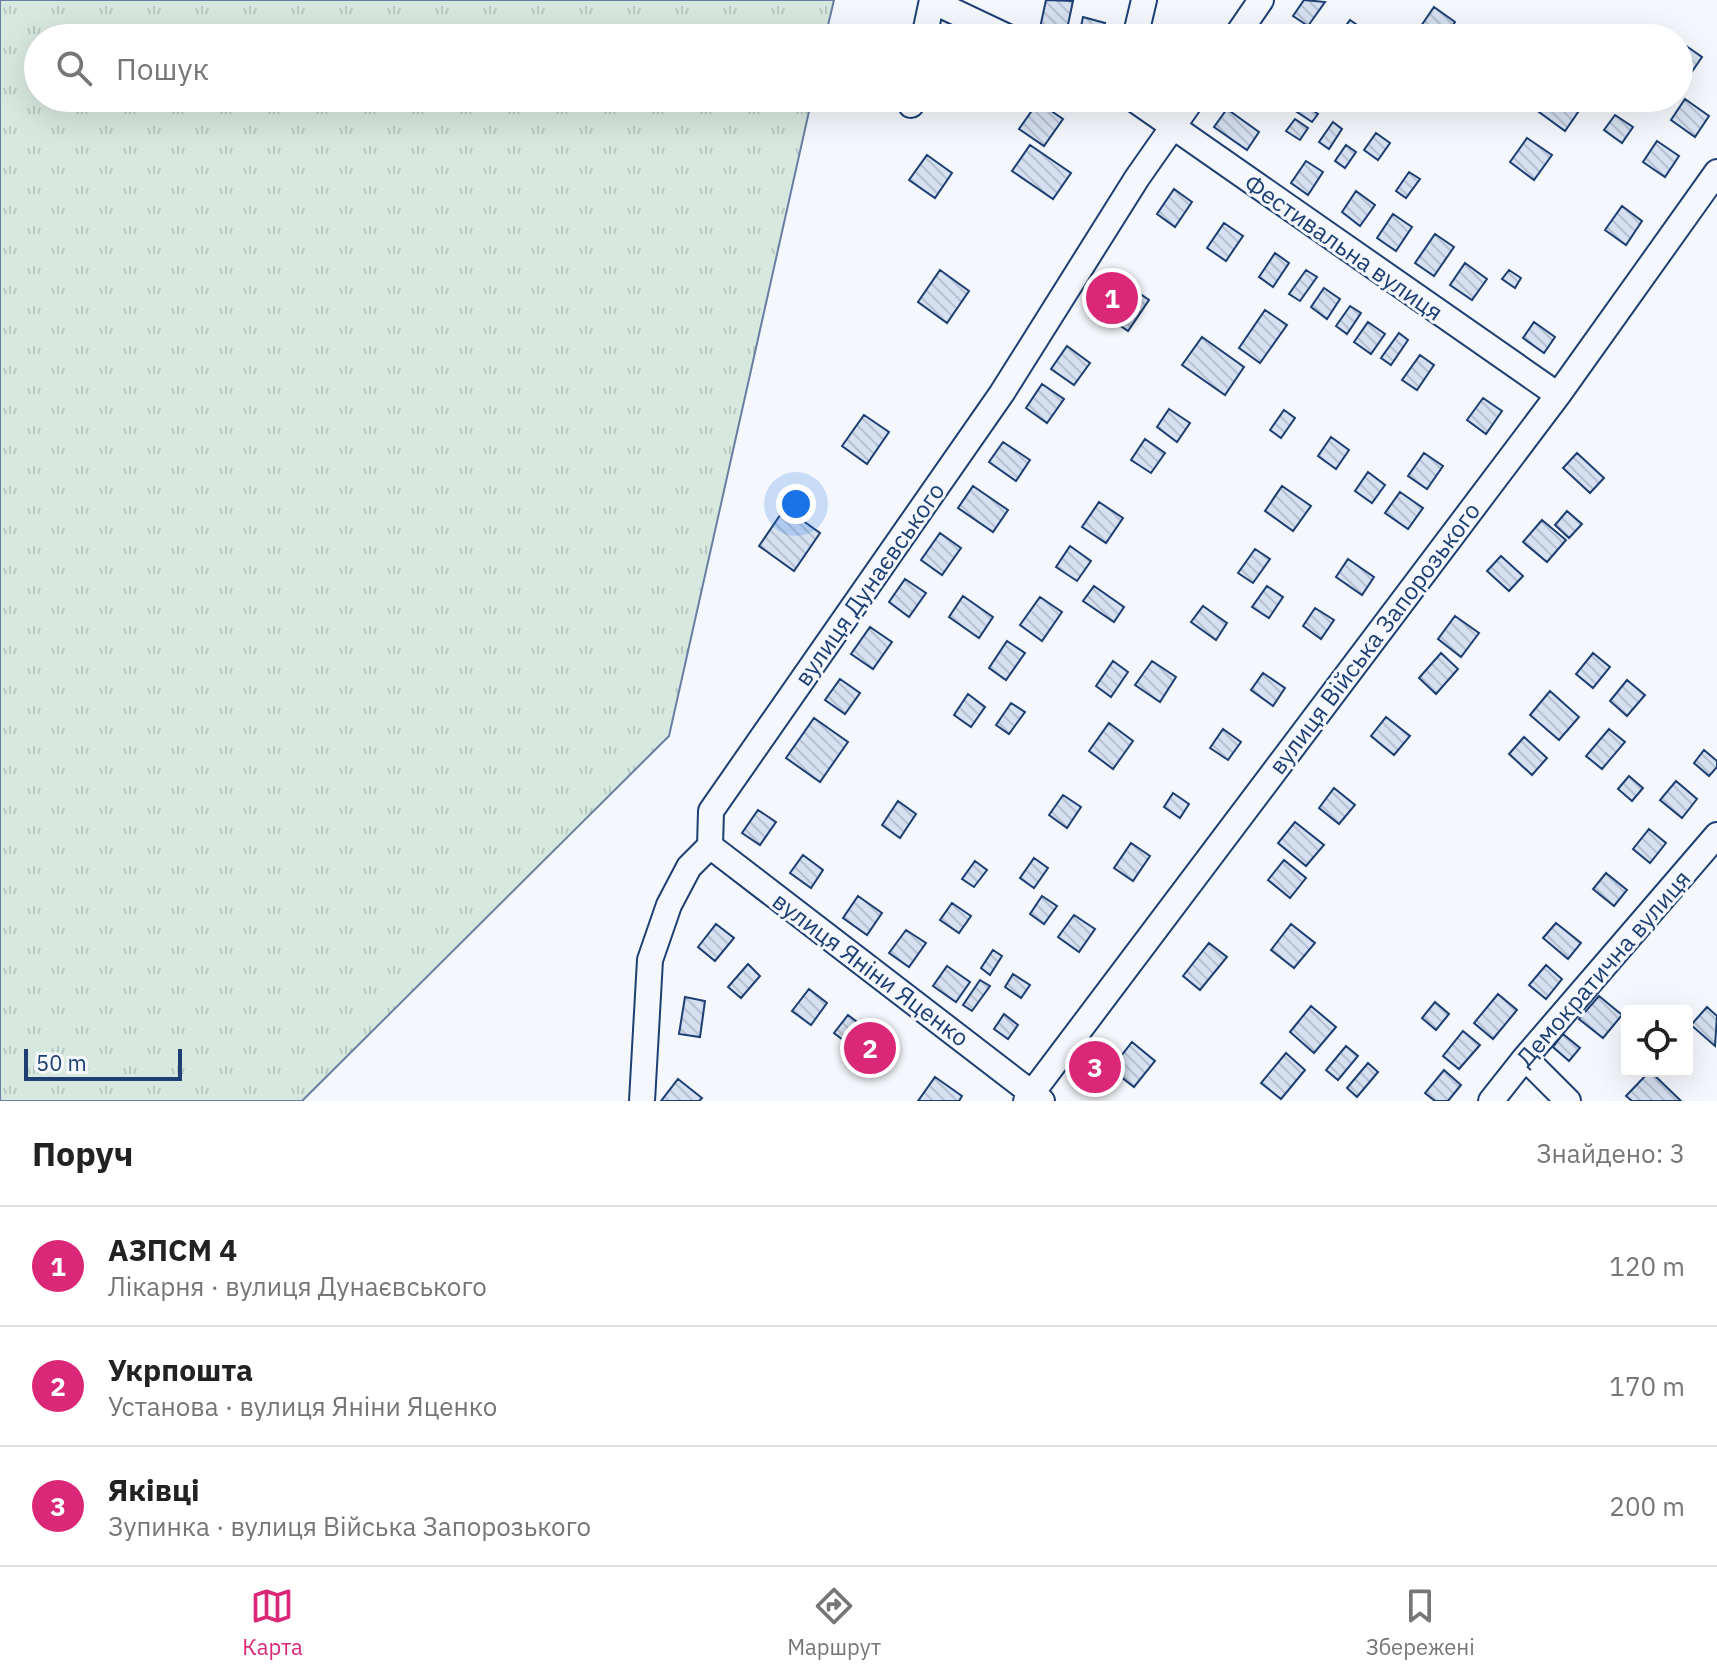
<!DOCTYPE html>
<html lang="uk">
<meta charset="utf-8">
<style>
body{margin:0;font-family:"IBM Plex Sans",sans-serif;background:#f6f6f6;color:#222}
.controls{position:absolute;right:24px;bottom:24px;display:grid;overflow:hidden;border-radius:8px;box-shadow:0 8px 32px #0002}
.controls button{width:72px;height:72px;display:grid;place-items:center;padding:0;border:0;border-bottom:2px solid #e0e0e0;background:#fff;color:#222;font:40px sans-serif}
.scale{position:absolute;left:24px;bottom:20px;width:158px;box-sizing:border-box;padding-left:8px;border:4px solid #1d3f73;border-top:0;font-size:22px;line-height:28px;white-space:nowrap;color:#1d3f73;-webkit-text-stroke:6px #f4f7fb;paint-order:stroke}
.you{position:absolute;left:796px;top:504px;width:28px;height:28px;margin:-20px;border:6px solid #fff;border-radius:50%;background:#1a73e8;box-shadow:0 0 0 12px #1a73e833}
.badge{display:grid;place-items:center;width:52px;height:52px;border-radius:50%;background:#db2777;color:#fff;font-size:26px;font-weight:700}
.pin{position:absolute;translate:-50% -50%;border:4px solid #fff;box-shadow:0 2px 8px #0006}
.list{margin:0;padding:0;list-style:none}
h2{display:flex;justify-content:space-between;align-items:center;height:104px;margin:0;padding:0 32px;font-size:34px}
h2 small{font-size:26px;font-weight:400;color:#767676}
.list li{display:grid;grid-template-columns:52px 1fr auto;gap:24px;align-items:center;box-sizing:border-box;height:120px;padding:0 32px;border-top:2px solid #e0e0e0}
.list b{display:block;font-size:30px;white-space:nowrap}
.list p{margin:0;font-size:26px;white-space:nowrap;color:#767676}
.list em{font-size:26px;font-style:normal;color:#767676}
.icon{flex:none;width:44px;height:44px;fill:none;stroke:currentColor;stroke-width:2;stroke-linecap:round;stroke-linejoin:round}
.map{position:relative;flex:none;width:1717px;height:1101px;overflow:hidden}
.search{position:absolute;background:#fff;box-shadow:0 8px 32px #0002;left:24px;right:24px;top:24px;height:88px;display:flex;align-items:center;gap:20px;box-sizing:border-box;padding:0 28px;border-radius:44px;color:#767676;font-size:30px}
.sheet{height:464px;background:#fff}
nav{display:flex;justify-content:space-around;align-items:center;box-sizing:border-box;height:112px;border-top:2px solid #e0e0e0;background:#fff;font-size:22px;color:#767676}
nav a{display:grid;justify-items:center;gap:4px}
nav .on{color:#db2777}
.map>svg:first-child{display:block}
.park{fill:url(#park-tufts);stroke:#687fa3;stroke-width:2}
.building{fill:url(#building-back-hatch);stroke:#1d3f73;stroke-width:2}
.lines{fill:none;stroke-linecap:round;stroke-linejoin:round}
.minor-casing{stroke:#1d3f73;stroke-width:28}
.minor{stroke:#f4f7fb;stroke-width:24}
.labels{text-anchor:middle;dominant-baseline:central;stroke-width:6;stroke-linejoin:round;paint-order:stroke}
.street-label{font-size:24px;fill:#1d3f73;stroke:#f4f7fb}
</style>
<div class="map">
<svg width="1717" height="1101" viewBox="0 0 1717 1101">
<defs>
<pattern id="park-tufts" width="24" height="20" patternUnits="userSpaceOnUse" patternTransform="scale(2)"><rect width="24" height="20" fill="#d7e8df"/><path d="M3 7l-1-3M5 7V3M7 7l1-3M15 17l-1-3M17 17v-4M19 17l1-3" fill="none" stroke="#b8c8c3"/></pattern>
<pattern id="building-back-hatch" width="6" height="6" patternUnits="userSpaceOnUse" patternTransform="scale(2)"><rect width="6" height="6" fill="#d5e0f0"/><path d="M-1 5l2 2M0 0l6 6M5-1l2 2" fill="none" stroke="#b6c1d1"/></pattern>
</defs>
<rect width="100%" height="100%" fill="#f4f7fb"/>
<!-- park -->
<path class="park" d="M0,0H834L825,38H38V98H812L669,736L302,1101H0Z"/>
<!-- building -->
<path class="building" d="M1046,0L1073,1L1066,34L1040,28Z
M1304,0L1325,2L1308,26L1293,16Z
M1434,7L1455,22L1444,38H1432L1419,29Z
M1083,17L1105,23L1101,38L1079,36Z
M1350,20L1366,31L1362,38H1337Z
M1679,41L1702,57L1691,73L1679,64Z
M1290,98H1296L1318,114L1312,122L1285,104Z
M1549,98H1573L1583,105L1565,131L1539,112Z
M1685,99L1709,116L1695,137L1671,120Z
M1038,102L1063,119L1044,146L1019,129Z
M1227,109L1259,132L1247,150L1214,127Z
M1615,115L1633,127L1622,143L1604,130Z
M1295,119L1308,128L1300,140L1286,131Z
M1333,122L1342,129L1329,149L1319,142Z
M1376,133L1390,143L1378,160L1364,150Z
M1527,138L1552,155L1534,180L1510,162Z
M1657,141L1679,156L1665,177L1643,162Z
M1030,145L1071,173L1053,199L1012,171Z
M1346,145L1356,152L1345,168L1335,161Z
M927,155L952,173L935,198L909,180Z
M1306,161L1323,172L1308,195L1291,183Z
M1409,172L1420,179L1406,198L1396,191Z
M1174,189L1192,202L1175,227L1157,214Z
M1356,191L1375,205L1360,226L1342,212Z
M1622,206L1642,221L1626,245L1605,230Z
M1393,214L1412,227L1396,251L1377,238Z
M1224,223L1243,236L1226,261L1207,248Z
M1435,234L1454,247L1434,276L1415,263Z
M1275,253L1289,263L1273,287L1259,277Z
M1465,263L1487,279L1472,300L1450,285Z
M940,270L969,291L947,323L918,302Z
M1306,270L1317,277L1300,301L1289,294Z
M1509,270L1521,278L1515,288L1502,279Z
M1113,275L1149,300L1128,331L1092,306Z
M1324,288L1340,299L1327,319L1311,307Z
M1350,306L1361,313L1347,334L1336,326Z
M1265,310L1287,325L1260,363L1239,348Z
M1368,322L1385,334L1371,354L1354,342Z
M1534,322L1555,337L1544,353L1523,338Z
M1399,333L1408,340L1391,365L1381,358Z
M1202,337L1244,367L1225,395L1182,365Z
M1067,346L1090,363L1074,385L1051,369Z
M1420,355L1434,365L1417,390L1402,380Z
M1042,384L1064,399L1047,423L1026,408Z
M1483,398L1502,411L1486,434L1467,420Z
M1169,409L1190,423L1177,442L1157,427Z
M1284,410L1295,418L1281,438L1270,430Z
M864,415L889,432L867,464L842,446Z
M1331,437L1349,450L1336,469L1318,456Z
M1145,439L1165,453L1151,473L1131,460Z
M1003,442L1030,460L1016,481L989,462Z
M1424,453L1443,466L1427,489L1408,476Z
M1577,453L1604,478L1590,493L1563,468Z
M1368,472L1385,485L1372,503L1355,491Z
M973,486L1008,510L993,532L958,508Z
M1282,486L1311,506L1293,531L1265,511Z
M1400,492L1423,508L1408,529L1385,513Z
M1099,502L1123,518L1106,543L1082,527Z
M785,508L820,533L794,571L759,546Z
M1567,511L1582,524L1569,538L1555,525Z
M1542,520L1566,540L1547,562L1523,542Z
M940,533L961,548L942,575L921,560Z
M1070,546L1091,561L1077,581L1056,567Z
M1255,549L1270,559L1253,583L1238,573Z
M1501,556L1523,576L1509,591L1487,571Z
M1348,559L1374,577L1362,595L1336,577Z
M905,579L926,593L909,617L889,602Z
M1094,586L1124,607L1114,622L1083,601Z
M1267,586L1283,597L1269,618L1252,607Z
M963,596L993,617L979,638L949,617Z
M1040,597L1062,612L1042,641L1020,625Z
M1203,606L1227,623L1216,640L1191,622Z
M1315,608L1334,620L1321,639L1303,626Z
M1455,616L1479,633L1461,657L1438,639Z
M870,627L892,642L873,669L851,654Z
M1007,641L1025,653L1006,680L989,668Z
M1441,653L1458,669L1436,694L1419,678Z
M1593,653L1610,667L1593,688L1576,674Z
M1113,661L1128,672L1111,697L1096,686Z
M1152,661L1176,677L1160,702L1135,685Z
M1263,673L1285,688L1273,706L1251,690Z
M840,679L860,693L845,714L825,700Z
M1627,680L1645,695L1627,716L1610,701Z
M1550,691L1579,717L1559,740L1530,715Z
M968,694L985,707L971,727L954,715Z
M1011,703L1025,712L1009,734L996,725Z
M1386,717L1410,736L1394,755L1371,736Z
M814,718L848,742L820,782L786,758Z
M1109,723L1133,741L1113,769L1089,751Z
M1223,729L1241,742L1228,760L1210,748Z
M1609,729L1625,742L1602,769L1586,756Z
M1524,737L1547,758L1532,775L1509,754Z
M1704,750L1717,761V767L1709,776L1694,763Z
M1629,776L1643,788L1632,801L1618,789Z
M1676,781L1697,799L1682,818L1660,800Z
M1334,788L1355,805L1339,824L1319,808Z
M1173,793L1189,804L1180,818L1164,807Z
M1063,795L1081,807L1067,828L1049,815Z
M898,801L916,814L900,838L882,825Z
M758,810L776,822L760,845L742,833Z
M1295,822L1324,845L1306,866L1278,843Z
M1649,829L1666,843L1650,863L1633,849Z
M1131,843L1150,856L1133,881L1114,868Z
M803,855L823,870L811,888L790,873Z
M1034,858L1048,868L1034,888L1020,878Z
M1284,860L1306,878L1290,898L1268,880Z
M975,861L987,870L974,887L962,879Z
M1606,873L1627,890L1614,906L1593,889Z
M858,896L882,913L867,935L843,918Z
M1042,896L1057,906L1044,924L1030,914Z
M952,903L971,916L959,933L940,920Z
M1074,915L1095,929L1079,952L1058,937Z
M1556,923L1581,943L1568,959L1543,938Z
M716,924L734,938L715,961L698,947Z
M1291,924L1315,943L1294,968L1271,950Z
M906,930L926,943L909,967L889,953Z
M1209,943L1227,957L1200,990L1183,976Z
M993,950L1002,956L990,975L981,968Z
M748,964L760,976L741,998L728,987Z
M1546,965L1562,979L1546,999L1529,985Z
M947,966L970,982L956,1002L933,986Z
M1013,974L1030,985L1021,998L1005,987Z
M980,980L990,986L972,1011L963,1005Z
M809,989L827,1003L811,1025L792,1011Z
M1498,994L1517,1010L1493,1039L1474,1023Z
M1599,996L1622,1015L1603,1038L1579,1019Z
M685,997L705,1001L700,1037L679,1034Z
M1435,1002L1449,1014L1436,1030L1422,1018Z
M1311,1006L1336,1027L1314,1053L1290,1032Z
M1707,1007L1717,1016L1715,1046L1691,1025Z
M1004,1014L1018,1025L1008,1039L994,1029Z
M848,1015L886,1044L872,1062L834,1033Z
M1463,1031L1480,1045L1459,1069L1443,1056Z
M1563,1034L1580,1048L1569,1061L1553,1047Z
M1132,1042L1155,1061L1134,1087L1111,1069Z
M1346,1046L1358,1056L1338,1080L1326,1070Z
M1286,1053L1305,1070L1281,1099L1261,1083Z
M1368,1063L1378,1072L1357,1097L1347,1088Z
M1444,1070L1461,1085L1448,1101H1435L1425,1093Z
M1650,1071L1681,1101H1632L1626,1096Z
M935,1077L962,1096L959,1101H918Z
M678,1079L702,1098L699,1101H661Z"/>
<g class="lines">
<!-- minor casing -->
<g class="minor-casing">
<path id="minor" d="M932,1L1010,38
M924,38L932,0
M1135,38L1144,0
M1235,38L1261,0
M1132,98L1558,395
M911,105L912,98
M710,846L1042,1101
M1525,1058L1568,1101
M642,1101L650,960L669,905L689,867L710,846L711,811L1002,393L1137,178L1193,98
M1026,1101L1558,395L1717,172
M1491,1101L1525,1058L1717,835"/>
</g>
<!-- minor -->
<use href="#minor" class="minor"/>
</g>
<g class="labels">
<!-- street labels -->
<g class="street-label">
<text transform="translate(1344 247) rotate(35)">Фестивальна вулиця</text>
<text transform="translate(869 584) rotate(-55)">вулиця Дунаєвського</text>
<text transform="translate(1374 638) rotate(-53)">вулиця Війська Запорозького</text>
<text transform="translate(1603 968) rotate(-49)">Демократична вулиця</text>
<text transform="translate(871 969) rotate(37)">вулиця Яніни Яценко</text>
</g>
</g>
</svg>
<div class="controls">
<button><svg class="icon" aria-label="locate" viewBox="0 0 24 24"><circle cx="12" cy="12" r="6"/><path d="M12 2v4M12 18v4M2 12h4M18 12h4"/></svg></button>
</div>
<div class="scale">50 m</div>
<div class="you"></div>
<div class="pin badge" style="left:1112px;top:298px">1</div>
<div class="pin badge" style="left:870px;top:1048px">2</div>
<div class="pin badge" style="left:1095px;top:1067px">3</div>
<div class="search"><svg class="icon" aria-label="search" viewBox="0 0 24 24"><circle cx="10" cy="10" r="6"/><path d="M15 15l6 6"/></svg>Пошук</div>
</div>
<section class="sheet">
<h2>Поруч<small>Знайдено: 3</small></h2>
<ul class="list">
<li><span class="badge">1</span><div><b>АЗПСМ 4</b><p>Лікарня · вулиця Дунаєвського</p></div><em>120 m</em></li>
<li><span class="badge">2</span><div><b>Укрпошта</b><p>Установа · вулиця Яніни Яценко</p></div><em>170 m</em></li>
<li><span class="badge">3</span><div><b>Яківці</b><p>Зупинка · вулиця Війська Запорозького</p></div><em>200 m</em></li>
</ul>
</section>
<nav>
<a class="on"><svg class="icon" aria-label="map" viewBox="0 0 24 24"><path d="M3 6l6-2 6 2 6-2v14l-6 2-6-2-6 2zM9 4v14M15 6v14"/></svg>Карта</a>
<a><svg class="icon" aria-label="directions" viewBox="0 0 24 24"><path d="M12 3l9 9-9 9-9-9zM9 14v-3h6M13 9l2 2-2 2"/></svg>Маршрут</a>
<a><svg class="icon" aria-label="saved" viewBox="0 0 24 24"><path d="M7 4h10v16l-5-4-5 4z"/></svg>Збережені</a>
</nav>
